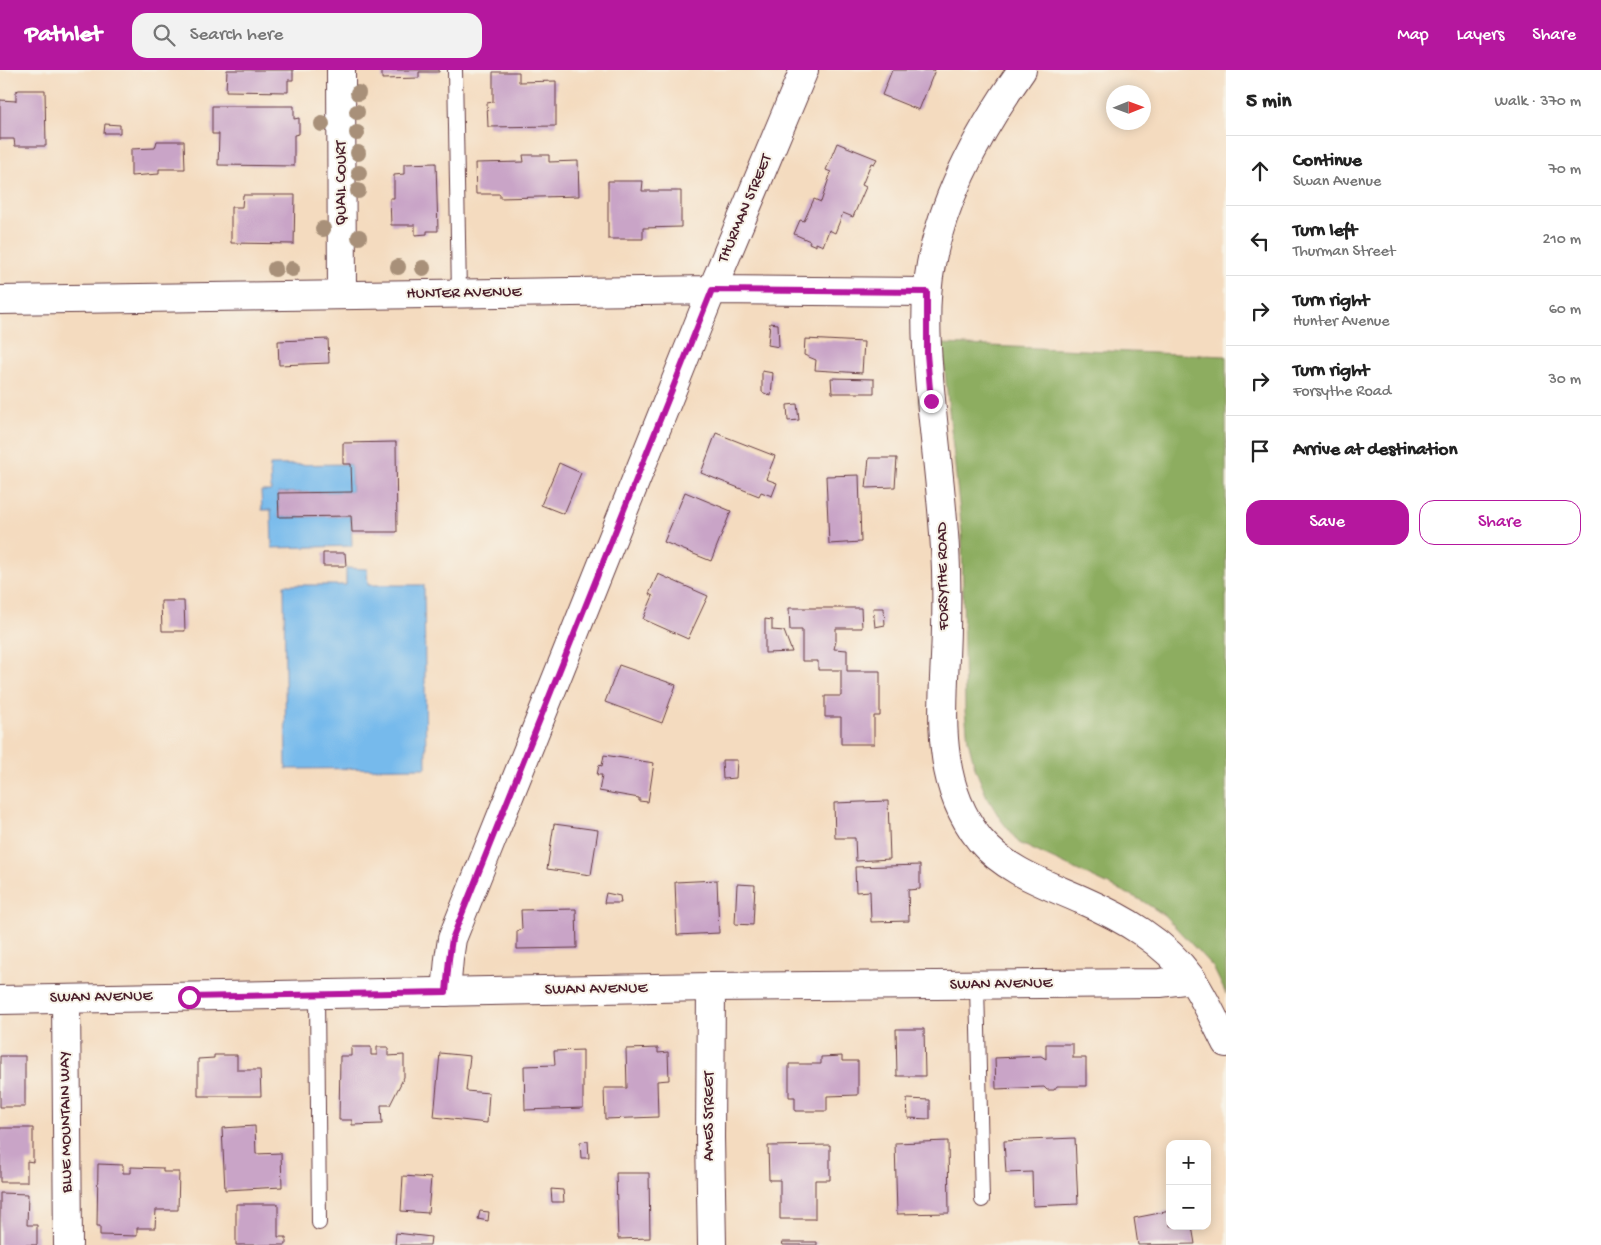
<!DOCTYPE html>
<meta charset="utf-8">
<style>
body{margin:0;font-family:"Gochi Hand",sans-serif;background:#f2f2f2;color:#222}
.controls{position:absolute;right:15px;bottom:15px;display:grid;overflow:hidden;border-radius:10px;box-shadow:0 2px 12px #0003}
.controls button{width:45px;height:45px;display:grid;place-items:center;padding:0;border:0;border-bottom:1px solid #e0e0e0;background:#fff;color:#222;font:25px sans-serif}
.compass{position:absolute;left:1106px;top:15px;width:45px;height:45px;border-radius:50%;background:#fff;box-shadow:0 2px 12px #0003;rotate:89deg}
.stop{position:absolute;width:15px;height:15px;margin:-11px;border:4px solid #b5179e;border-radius:50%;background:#fff}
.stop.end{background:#b5179e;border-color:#fff;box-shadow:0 1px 5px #0008}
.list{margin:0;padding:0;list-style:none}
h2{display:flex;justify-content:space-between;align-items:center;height:65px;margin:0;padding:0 20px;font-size:21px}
h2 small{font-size:16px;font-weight:400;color:#767676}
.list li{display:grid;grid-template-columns:32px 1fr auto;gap:15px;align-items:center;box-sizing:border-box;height:70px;padding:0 20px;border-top:1px solid #e0e0e0}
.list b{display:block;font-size:19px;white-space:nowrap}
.list p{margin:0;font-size:16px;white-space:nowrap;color:#767676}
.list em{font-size:16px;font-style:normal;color:#767676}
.actions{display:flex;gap:10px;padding:15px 20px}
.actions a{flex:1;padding:11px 0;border:1px solid #b5179e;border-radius:15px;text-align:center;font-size:18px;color:#b5179e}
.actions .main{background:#b5179e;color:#fff}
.icon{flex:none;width:28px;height:28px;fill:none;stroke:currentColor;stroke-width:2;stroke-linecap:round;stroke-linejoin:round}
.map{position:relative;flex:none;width:1226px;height:1175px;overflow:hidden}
header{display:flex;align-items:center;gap:30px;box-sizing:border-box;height:70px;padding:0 25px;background:#b5179e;color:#fff}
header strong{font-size:24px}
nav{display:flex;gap:28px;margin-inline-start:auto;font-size:18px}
.search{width:350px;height:45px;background:#f2f2f2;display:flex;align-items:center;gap:12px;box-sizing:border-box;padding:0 18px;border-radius:15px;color:#767676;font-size:19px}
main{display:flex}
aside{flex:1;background:#fff}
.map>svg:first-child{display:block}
.forest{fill:#8dad61;stroke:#6c6646}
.water{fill:#76baec;stroke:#606c8c}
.building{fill:#c9a4c7}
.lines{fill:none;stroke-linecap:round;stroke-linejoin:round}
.service-casing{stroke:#643b41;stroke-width:16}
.minor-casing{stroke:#643b41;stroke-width:30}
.tertiary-casing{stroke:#643b41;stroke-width:30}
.service{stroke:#fff;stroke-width:14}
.minor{stroke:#fff;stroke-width:28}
.tertiary{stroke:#fff;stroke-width:28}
.tree{fill:#a89079}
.route{stroke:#b5179e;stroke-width:6}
.labels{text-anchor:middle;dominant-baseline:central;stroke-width:4;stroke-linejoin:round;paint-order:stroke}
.street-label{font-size:16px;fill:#4a1f2b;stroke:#f7f3e8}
</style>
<header>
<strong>Pathlet</strong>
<div class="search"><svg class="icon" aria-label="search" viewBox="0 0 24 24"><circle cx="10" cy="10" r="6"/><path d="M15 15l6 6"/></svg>Search here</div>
<nav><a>Map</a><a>Layers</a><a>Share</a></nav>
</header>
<main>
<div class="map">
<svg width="1226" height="1175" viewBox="0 0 1226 1175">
<rect width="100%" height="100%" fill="#f7f3e8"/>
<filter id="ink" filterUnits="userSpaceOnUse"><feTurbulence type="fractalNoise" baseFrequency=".02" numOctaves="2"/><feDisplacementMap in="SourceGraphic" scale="10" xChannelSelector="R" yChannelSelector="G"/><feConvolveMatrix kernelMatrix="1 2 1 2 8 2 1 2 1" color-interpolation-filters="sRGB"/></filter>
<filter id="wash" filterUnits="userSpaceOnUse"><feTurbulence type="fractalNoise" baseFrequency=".0096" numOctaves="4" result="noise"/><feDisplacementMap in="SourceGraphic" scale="20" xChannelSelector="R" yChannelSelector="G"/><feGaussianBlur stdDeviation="1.12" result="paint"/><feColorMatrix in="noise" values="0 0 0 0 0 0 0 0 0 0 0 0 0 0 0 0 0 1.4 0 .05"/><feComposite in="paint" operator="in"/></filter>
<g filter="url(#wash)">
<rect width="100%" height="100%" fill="#f4dbbf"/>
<!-- forest -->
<path class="forest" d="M942,274L1226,286V924L1213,897L1164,845L1141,830L1019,773L1001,750L986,725L975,698L968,670L965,641L962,462Z"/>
<!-- water -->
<path class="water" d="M351,394L352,422L278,423L279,447L351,446L352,476L272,478L271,440H262L261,421H271L270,395Z
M346,498L367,499L368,515H424L426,698L286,699L284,515H346Z"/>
<g id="blocks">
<!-- building -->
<path class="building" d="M227,0H293V10H288V22L226,21Z
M382,0H439V2H419V8L382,9Z
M892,0H935L919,40L882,25Z
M493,2H519V12L556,11V56L488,57L487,33L493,32Z
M19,20H45L46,76H15L14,69H0V30L16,31V21Z
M212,36H294V49L299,48V64L294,65V96L218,95L219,64H212Z
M105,54L120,55V63H104Z
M157,71H184L185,99H159V104L131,106V79L155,78Z
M837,73L877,89L874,94L871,93L862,115L866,117L853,147L843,143L835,163L829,160L823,176L816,173V176L809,173L810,171L794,164L800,150L804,151L814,129L821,132L831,102L826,100Z
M523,85H549V92L578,91L579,126L500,128V124H476L475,93L524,92Z
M436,93L438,161H427V164L415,165V155H391L390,128H394V105L404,104V94Z
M608,111H643L642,121H681V157L643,158V169H608Z
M243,125H295L294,174L231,173V137H242Z
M770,253L778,254L779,277L768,275Z
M328,269L329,293L279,295L278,271Z
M805,269L864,272L862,303L815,300L816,290L804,285Z
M762,301L773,303L771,326L762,322Z
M831,308L874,309V323H832Z
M797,334L799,350L788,351L787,335Z
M716,363L775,386L766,409L777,413L772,426L761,422L759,426L701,403Z
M396,372L397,462H352L351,446L279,447L278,423L352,422L351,394H343V373Z
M869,388H897L895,417L866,418Z
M559,393L581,403L564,444L541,435Z
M859,405L861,472L829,474L826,406Z
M685,422L731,441L711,491L664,472Z
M323,483H345L346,496H323Z
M658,504L708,526L688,569L643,549L653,526L649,524Z
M161,531H184L185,561H162Z
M789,538H861L862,558H836V571L834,579L847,580V601H880V646H874V674H841V647H825V626H841V600H818V591H802V560H790Z
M873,538H884L885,555L875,557Z
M765,549L772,550V560L784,561L792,582L765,583Z
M619,595L676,615L662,653L605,632Z
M604,685L654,693L648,732L639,731V728L599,721L602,705H597L599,695L602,696Z
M722,690H737L736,708L723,709Z
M888,731L890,789L856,791L855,768H835L834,733Z
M554,754L598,760L591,805L547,799Z
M920,795V819L908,820L909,851L871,852L870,821L856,822L855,797Z
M717,810L719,863L677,865L675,812Z
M737,814L755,815L753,855L735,854Z
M606,823L620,826L621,833H604Z
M576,839L577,878L517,879V861L522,859L521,840Z
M896,959H924L925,1006H897Z
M1046,974H1073V988H1086V1016H1057L1054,1020H1047L1044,1017L996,1019L995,988L1041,986L1046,989Z
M351,977H371V985H377V977H388V986L404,985V1007L390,1035H381L382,1054L352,1055V1050H339L340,986H351Z
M658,978V983L668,982L669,1010L657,1011L658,1047L605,1049L604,1018H627L626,979Z
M583,980V1038L525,1040L524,996L555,995L554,981Z
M440,983L470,986L466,1021L489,1023L487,1053L434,1047Z
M214,985H237V1000H260L261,1026H198V989L214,988Z
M0,986H25V1037H0Z
M842,986V991H858V1025L827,1026V1041H795V1027H789V994H821V987Z
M907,1029L930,1030V1049L908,1048Z
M255,1056L256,1084L281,1083L282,1117L225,1120L222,1058Z
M0,1058H33V1092L27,1091V1112H0Z
M1075,1068L1078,1134L1033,1136L1032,1102L1006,1103L1004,1071Z
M588,1071L589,1088H581L580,1072Z
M948,1071L949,1143L897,1144L895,1073Z
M830,1075V1110H815V1149H780V1110H769L768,1076Z
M98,1094L123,1095V1103H131V1097L163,1098V1102H179L178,1140H156L155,1158H137V1166L100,1165V1156H97Z
M616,1103H649L650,1168L618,1169Z
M403,1106L431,1108L428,1143L401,1141Z
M551,1119L563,1120L564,1132H552Z
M0,1123L28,1124L27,1155H37V1175H0Z
M236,1134H278V1167H286V1175H236Z
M480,1141L489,1142L488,1151L478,1149Z
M1170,1141V1156H1192L1195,1174L1138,1175L1134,1148Z
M396,1163L431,1167L430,1175H395Z
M782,1172H817V1175H783Z"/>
</g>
</g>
<g filter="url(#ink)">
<use href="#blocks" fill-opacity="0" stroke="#643b41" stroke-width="1"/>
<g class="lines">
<!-- service casing -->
<g class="service-casing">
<path id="service" d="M455,0L459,224
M977,915L982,1130
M317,925L319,1153"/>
</g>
<!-- minor casing -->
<g class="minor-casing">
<path id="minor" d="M341,0L342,225
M0,230L712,220L927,222
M711,917L710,1068L712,1175
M446,922L449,889L452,869L712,220L804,0
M66,929L68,1175"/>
</g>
<!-- tertiary casing -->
<g class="tertiary-casing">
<path id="tertiary" d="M1022,0C981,58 944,124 931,194C924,231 926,270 929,307C934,371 944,435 946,500C947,536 946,572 944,608C943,634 942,660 946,687C950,717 961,746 980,770C1006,801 1046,814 1082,830C1123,848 1164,871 1191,908C1205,928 1215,952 1226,973
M0,930L711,917L1160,913L1192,909"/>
</g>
<!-- service -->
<use href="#service" class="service"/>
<!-- minor -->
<use href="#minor" class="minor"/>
<!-- tertiary -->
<use href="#tertiary" class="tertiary"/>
</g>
<!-- trees -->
<g class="tree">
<circle cx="358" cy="23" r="8"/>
<circle cx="357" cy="42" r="8"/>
<circle cx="322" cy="54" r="8"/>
<circle cx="357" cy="63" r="8"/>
<circle cx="358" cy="83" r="8"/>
<circle cx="359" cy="103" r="8"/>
<circle cx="358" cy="121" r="8"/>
<circle cx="323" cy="159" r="8"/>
<circle cx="359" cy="167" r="8"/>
<circle cx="398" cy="197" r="8"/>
<circle cx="423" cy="198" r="8"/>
<circle cx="275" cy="199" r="8"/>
<circle cx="292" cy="199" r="8"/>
</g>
</g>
<g class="lines" filter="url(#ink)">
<!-- route -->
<path class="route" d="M189,927L446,922L449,889L452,869L712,220L927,222V284L931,331"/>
</g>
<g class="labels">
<!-- street labels -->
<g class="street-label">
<text transform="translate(342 113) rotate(-90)">QUAIL COURT</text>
<text transform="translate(746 139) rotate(-67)">THURMAN STREET</text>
<text transform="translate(464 224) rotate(-1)">HUNTER AVENUE</text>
<text transform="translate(944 506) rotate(-91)">FORSYTHE ROAD</text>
<text transform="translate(1001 915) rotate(-1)">SWAN AVENUE</text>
<text transform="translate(596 920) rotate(-1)">SWAN AVENUE</text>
<text transform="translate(101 928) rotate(-1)">SWAN AVENUE</text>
<text transform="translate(710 1046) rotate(-90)">AMES STREET</text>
<text transform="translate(67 1052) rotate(-91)">BLUE MOUNTAIN WAY</text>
</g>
</g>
</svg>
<div class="controls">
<button>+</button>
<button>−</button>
</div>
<svg class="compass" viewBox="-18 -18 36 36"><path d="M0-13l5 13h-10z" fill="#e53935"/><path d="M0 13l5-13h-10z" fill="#767676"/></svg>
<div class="stop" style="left:189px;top:927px"></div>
<div class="stop end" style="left:931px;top:331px"></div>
</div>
<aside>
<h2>5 min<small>Walk · 370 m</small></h2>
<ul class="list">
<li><svg class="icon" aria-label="ahead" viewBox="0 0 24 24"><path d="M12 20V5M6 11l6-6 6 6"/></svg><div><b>Continue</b><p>Swan Avenue</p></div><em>70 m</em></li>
<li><svg class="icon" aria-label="left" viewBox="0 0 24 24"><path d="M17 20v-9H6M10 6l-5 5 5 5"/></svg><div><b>Turn left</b><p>Thurman Street</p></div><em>210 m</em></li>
<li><svg class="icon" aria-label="right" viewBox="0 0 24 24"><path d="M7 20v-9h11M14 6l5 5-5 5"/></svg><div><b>Turn right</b><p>Hunter Avenue</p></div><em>60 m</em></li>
<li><svg class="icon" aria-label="right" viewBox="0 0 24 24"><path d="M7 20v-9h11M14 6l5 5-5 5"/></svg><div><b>Turn right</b><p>Forsythe Road</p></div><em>30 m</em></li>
<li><svg class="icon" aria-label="arrive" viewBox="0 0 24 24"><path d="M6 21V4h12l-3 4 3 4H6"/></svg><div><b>Arrive at destination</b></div></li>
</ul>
<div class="actions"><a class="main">Save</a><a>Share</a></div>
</aside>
</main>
